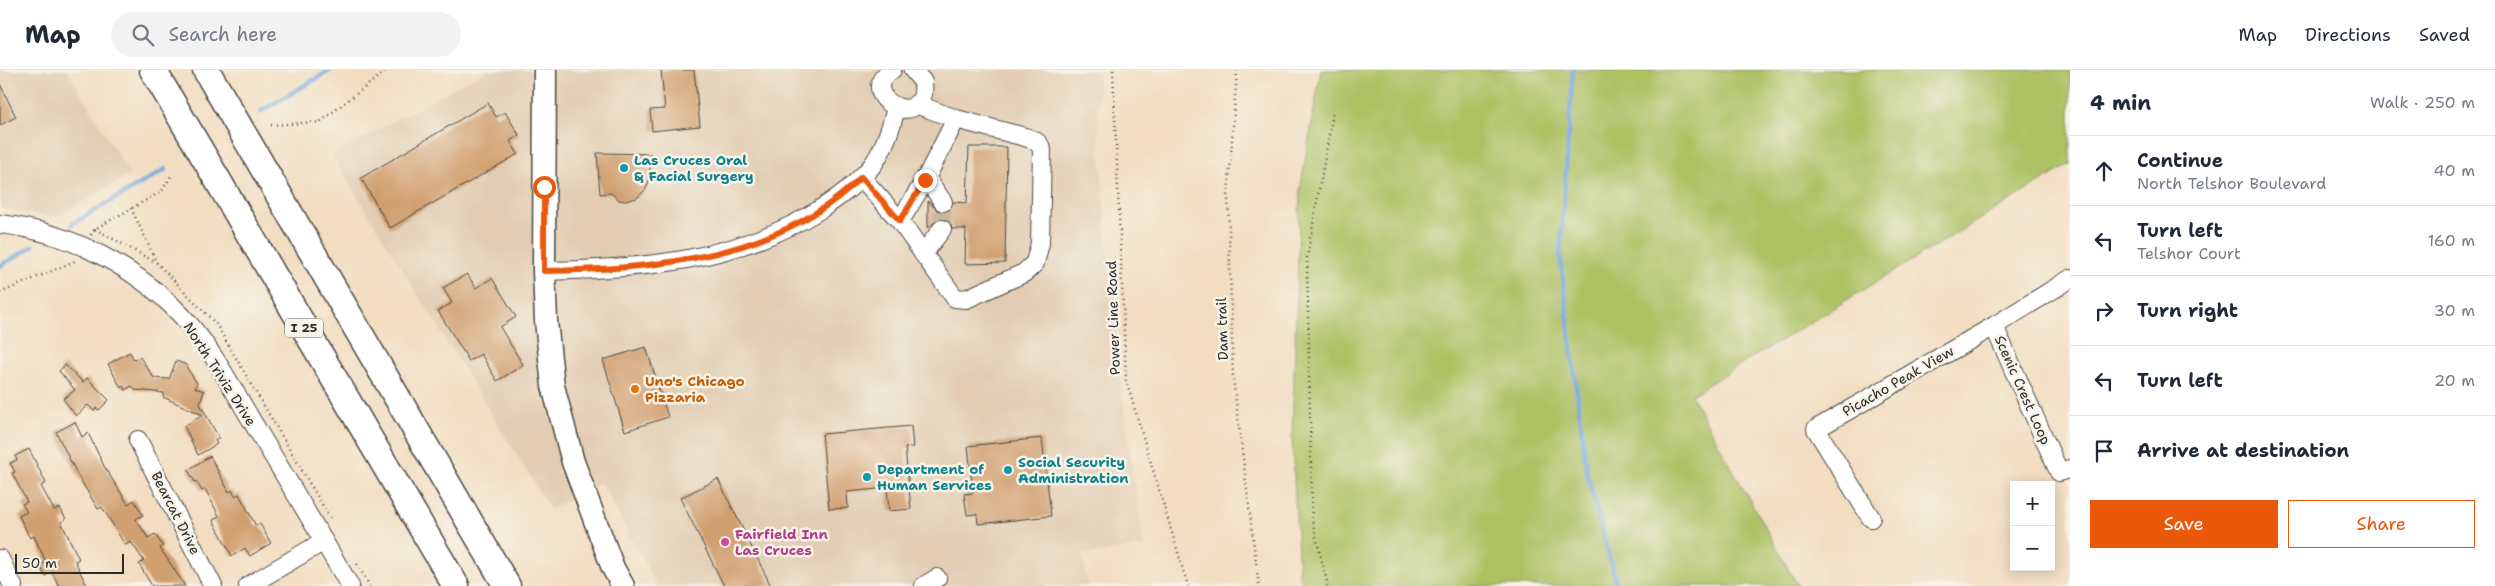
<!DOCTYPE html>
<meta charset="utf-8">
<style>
body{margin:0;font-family:"Shantell Sans",sans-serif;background:#f2f2f3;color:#1f2937}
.controls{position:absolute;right:15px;bottom:15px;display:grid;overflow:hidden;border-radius:0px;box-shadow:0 2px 12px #0003}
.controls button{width:45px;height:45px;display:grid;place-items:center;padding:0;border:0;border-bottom:1px solid #e0e1e3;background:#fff;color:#1f2937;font:25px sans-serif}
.scale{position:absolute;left:15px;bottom:12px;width:109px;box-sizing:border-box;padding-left:5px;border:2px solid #2b2b2b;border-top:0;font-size:14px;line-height:18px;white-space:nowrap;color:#2b2b2b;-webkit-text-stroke:4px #f7f3e8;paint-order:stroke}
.stop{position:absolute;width:15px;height:15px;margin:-11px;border:4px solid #ea580c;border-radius:50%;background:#fff}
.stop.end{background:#ea580c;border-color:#fff;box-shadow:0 1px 5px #0008}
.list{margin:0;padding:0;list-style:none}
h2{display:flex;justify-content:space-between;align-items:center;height:65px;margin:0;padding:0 20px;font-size:21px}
h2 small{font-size:16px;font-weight:400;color:#747a83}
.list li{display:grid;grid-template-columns:32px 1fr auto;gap:15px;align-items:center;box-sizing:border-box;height:70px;padding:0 20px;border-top:1px solid #e0e1e3}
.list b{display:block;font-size:19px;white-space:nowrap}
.list p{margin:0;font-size:16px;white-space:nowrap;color:#747a83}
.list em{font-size:16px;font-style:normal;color:#747a83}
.actions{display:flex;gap:10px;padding:15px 20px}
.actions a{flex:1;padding:11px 0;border:1px solid #ea580c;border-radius:0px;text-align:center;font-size:18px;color:#ea580c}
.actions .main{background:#ea580c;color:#fff}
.icon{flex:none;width:28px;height:28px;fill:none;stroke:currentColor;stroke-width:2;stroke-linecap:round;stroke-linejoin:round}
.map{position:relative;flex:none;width:2070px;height:516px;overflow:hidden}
header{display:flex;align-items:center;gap:30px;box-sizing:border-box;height:70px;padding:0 25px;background:#fff;border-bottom:1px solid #e0e1e3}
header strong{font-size:24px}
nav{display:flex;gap:28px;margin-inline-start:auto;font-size:18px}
.search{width:350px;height:45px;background:#f2f2f3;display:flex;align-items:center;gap:12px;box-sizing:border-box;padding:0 18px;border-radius:28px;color:#747a83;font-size:19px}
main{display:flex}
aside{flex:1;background:#fff}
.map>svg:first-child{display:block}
.built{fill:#e2cdb2}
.green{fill:#adc164;stroke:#6c7648}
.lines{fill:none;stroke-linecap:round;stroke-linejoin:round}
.stream{stroke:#72a4dd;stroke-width:4.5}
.building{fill:#d1a071}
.minor-tunnel{stroke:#cab9a2;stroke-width:18;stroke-dasharray:18 9;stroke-linecap:butt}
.minor-casing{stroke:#494641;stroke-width:20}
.major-casing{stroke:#494641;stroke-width:25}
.highway-casing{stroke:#494641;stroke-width:29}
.path{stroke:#494641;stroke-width:2.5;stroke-dasharray:1 4;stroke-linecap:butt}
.minor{stroke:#fff;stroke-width:18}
.major{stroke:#fff;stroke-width:22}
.highway{stroke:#fff;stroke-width:26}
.route{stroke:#ea580c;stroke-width:6}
.culture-dot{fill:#0f9aa8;stroke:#f7f3e8;stroke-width:2}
.food-dot{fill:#e8710a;stroke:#f7f3e8;stroke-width:2}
.hotel-dot{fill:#d1479c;stroke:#f7f3e8;stroke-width:2}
.labels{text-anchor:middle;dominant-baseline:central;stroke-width:5;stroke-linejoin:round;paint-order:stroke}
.shield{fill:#f7f3e8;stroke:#686764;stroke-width:1}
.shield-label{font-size:12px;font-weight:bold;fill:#2b2b2b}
.culture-label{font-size:14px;font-weight:bold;fill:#0d838f;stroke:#f7f3e8;text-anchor:start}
.street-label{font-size:14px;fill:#2b2b2b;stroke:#f7f3e8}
.food-label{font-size:14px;font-weight:bold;fill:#c56008;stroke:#f7f3e8;text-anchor:start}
.hotel-label{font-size:14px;font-weight:bold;fill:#b23c85;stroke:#f7f3e8;text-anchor:start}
</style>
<header>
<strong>Map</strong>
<div class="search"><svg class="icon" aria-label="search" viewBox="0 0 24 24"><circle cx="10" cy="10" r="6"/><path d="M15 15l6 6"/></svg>Search here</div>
<nav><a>Map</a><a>Directions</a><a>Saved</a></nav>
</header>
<main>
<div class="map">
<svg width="2070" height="516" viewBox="0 0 2070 516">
<rect width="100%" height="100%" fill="#f7f3e8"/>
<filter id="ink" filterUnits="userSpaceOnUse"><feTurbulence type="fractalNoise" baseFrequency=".02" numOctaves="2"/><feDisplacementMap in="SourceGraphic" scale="10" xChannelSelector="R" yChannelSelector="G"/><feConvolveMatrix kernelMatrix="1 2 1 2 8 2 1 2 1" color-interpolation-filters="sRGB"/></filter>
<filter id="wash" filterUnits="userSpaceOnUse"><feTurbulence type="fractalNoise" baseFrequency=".0096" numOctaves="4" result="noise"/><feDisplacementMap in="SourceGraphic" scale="20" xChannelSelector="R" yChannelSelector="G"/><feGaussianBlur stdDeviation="1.12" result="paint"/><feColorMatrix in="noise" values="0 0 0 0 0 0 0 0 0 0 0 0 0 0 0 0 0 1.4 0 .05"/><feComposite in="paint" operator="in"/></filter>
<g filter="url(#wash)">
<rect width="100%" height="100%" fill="#f2ddc0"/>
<!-- built -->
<path class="built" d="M0,0H67L130,105L54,148L0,138Z
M487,0H1100L1097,42L1116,286L1144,476L1082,485L1088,516H657L601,413L550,439L332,85Z"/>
<!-- green -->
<path class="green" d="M1321,0H2070V94L1691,325L1798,516H1304L1299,506L1292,368L1300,120Z"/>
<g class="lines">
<!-- stream -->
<path class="stream" d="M1573,0L1560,185L1587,403L1617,516
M261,41L331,0
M72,154L166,99
M0,196L33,176"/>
</g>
<g id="blocks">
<!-- building -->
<path class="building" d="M661,0H694L700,56L652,61L650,40L665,39Z
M0,14L16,47L0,55Z
M488,33L496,47L505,42L519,65L510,71L518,84L390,158L361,108Z
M969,77H1007L1005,193L965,194L966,159H952L949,151L943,148L937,149L928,158V131L938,141L943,143L949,140L953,132L967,133Z
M597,83L651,84L649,112L646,119L637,128L625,131L619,130L611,123L600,124Z
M467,204L476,218L492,208L516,247L500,257L523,295L497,311L481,284L469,291L438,241L452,233L443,218Z
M646,277L668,347L625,361L603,290Z
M130,282L134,290L140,287L154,308L169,309L176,291L187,295V298L197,313L195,318L204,321L200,334L219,368L215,370L217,374L198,385L184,356L203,345L163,327L164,323L135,320L132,316L125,320L123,316L121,318L108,294Z
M65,295L83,312L87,308L109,330L99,340L96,338L94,341L88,335L76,346L63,329L75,320L59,301Z
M75,352L82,367L88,363L105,398L128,434L134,430L143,445L136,449L148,468L155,464L163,476L160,478L185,516H152L139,494L144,491L131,472L125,475L102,437L98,439L78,406L56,362Z
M911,356L913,377L905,378L911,439L889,441L887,418L847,422L848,438L829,439L822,364Z
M1042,368L1051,446L978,454L977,444L967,445L964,424L973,423L968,376Z
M29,379L46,413L41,416L54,440L60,438L66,449L61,452L79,489L75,491L87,516H59L52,502L45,506L40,495L46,492L34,466L30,468L19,446L27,442L22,434L27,432L12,403L15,402L10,393L17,390L15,386Z
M210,386L229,422L232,420L235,426L239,424L256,456L260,454L271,473L250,486L245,478L232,486L213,450L219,446L211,430L205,419L202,421L196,411L195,412L188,400Z
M718,409L771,516H724L680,428Z"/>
</g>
</g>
<g filter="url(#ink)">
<use href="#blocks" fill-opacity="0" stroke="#494641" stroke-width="1"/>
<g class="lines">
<!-- minor-tunnel -->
<path class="minor-tunnel" d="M942,159L943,132"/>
<!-- minor casing -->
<g class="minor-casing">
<path id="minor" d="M892,0C851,25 929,66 923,12L913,0
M861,107L900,151L955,228L966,229L1024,203L1035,193L1040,173L1042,80C1039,71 1034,70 1025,67L956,49L916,34
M926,107L943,132
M900,151L925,110L956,49
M0,154C72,162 143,200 190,255C218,288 238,329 261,366C291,416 321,466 350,516
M923,184L942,159
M544,201C639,199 736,192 819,140C838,128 856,115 871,97C884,81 891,58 896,38
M1994,256L2059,402L2070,399
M138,370L213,516
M1871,448L1816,359L1994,256L2070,209
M0,489L13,516
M248,516L324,471
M924,516L937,508"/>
</g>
<!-- major casing -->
<g class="major-casing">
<path id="major" d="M545,0L544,201L546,251L553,316L573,392L613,498L623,516"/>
</g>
<!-- highway casing -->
<g class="highway-casing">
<path id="highway" d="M153,0L456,516
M206,0L507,516"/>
</g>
<!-- path -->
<path class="path" d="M1113,0L1126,310L1188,516
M1237,0L1228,125L1233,308L1259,516
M271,55L320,52L387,0
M131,138L157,193L216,254L330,448
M95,159L157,193
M91,165L95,159L162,121L171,106
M0,223L75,191
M357,494L370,516
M1328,516L1312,450L1307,187L1333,43"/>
<!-- minor -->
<use href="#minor" class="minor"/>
<!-- major -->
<use href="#major" class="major"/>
<!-- highway -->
<use href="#highway" class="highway"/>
</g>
</g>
<g class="lines" filter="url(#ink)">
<!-- route -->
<path class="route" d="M544,117V201C653,199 779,189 861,107L900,151L925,110"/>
</g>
<!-- markers -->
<g class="culture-dot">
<circle cx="624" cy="98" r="5"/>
<circle cx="1008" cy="400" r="5"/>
<circle cx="867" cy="407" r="5"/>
</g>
<circle class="food-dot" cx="635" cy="319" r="5"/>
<circle class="hotel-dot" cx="725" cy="472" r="5"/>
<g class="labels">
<!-- shield labels -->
<rect class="shield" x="285" y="248.5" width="38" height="19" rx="4"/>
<g class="shield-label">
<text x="304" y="258">I 25</text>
</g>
<!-- culture labels -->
<g class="culture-label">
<text x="634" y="90">Las Cruces Oral<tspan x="634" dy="16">&amp; Facial Surgery</tspan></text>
<text x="1018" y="392">Social Security<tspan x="1018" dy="16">Administration</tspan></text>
<text x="877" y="399">Department of<tspan x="877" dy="16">Human Services</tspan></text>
</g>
<!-- street labels -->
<g class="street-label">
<text transform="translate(1113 248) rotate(-92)">Power Line Road</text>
<text transform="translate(1222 259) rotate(-92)">Dam trail</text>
<text transform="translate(220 304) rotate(57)">North Triviz Drive</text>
<text transform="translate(1898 311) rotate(-30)">Picacho Peak View</text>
<text transform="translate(2023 320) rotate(66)">Scenic Crest Loop</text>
<text transform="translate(176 443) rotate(63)">Bearcat Drive</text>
</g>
<!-- food labels -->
<g class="food-label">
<text x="645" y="311">Uno's Chicago<tspan x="645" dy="16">Pizzaria</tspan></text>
</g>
<!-- hotel labels -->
<g class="hotel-label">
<text x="735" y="464">Fairfield Inn<tspan x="735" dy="16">Las Cruces</tspan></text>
</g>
</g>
</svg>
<div class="controls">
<button>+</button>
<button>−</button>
</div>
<div class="scale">50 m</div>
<div class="stop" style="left:544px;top:117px"></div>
<div class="stop end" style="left:925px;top:110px"></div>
</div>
<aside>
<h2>4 min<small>Walk · 250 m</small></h2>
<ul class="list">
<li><svg class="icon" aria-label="ahead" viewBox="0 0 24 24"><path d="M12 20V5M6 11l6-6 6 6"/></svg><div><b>Continue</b><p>North Telshor Boulevard</p></div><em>40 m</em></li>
<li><svg class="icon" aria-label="left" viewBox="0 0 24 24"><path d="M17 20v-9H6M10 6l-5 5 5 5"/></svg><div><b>Turn left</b><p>Telshor Court</p></div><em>160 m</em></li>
<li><svg class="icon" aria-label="right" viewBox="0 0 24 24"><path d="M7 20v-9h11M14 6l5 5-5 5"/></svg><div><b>Turn right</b></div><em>30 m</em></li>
<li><svg class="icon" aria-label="left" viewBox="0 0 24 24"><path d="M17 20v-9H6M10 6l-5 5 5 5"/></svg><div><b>Turn left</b></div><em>20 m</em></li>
<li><svg class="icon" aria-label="arrive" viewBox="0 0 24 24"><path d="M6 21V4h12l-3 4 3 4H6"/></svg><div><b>Arrive at destination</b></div></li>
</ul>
<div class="actions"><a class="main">Save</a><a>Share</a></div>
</aside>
</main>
